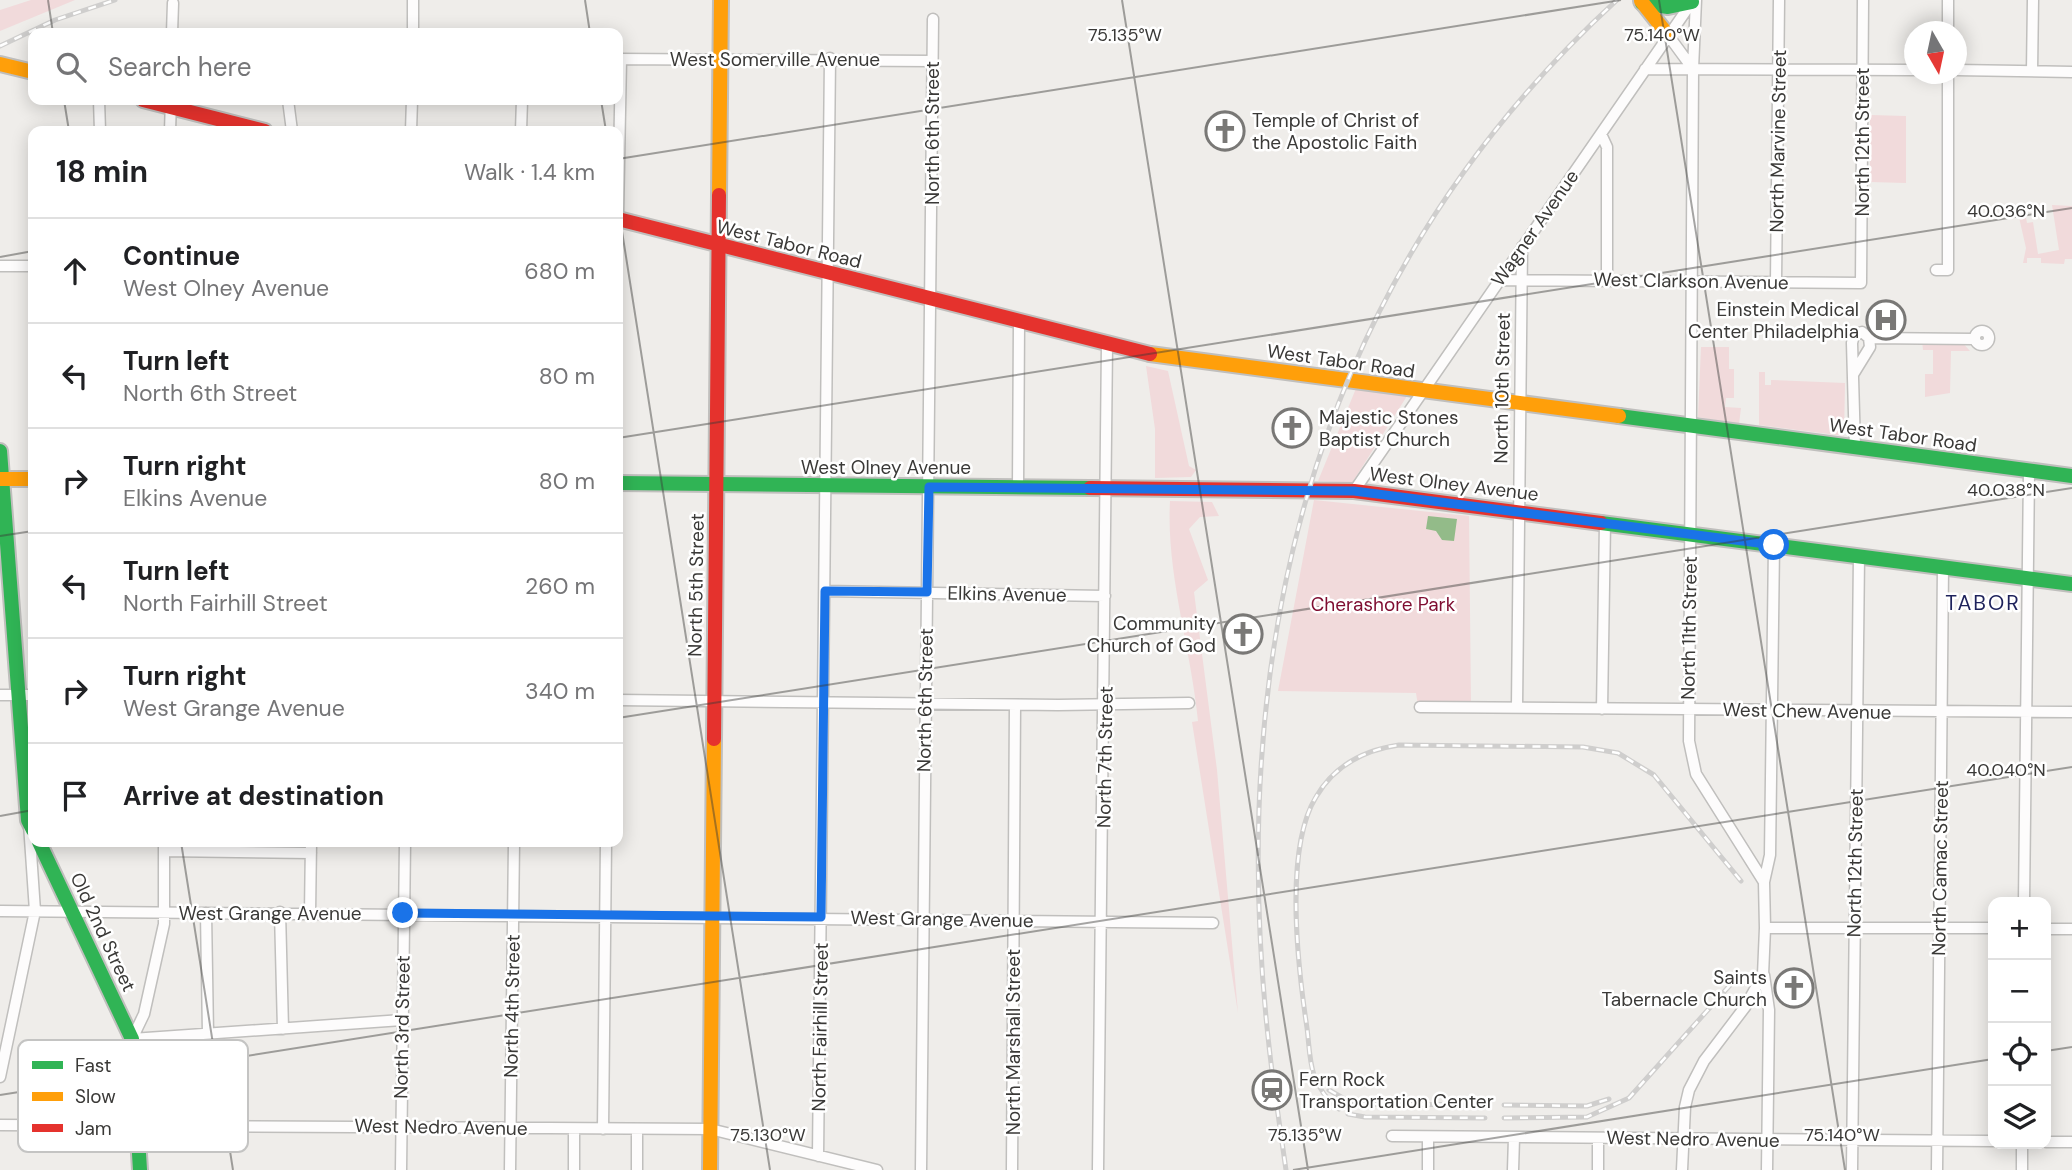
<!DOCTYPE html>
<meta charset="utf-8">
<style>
body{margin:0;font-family:"DM Sans",sans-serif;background:#f6f6f6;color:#202124}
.controls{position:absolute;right:21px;bottom:21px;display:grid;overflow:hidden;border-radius:14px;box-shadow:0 4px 18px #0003}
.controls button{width:63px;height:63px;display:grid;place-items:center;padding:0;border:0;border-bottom:2px solid #e0e0e0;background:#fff;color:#202124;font:35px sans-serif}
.compass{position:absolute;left:1904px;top:21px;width:63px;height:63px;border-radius:50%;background:#fff;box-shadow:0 4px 18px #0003;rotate:171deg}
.stop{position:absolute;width:21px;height:21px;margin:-16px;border:5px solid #1a73e8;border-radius:50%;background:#fff}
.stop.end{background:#1a73e8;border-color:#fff;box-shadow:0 2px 7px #0008}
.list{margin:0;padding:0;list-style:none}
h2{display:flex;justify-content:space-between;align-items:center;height:91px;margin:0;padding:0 28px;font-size:30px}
h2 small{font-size:23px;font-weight:400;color:#757577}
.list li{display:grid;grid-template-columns:46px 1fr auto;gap:21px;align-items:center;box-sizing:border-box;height:105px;padding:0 28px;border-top:2px solid #e0e0e0}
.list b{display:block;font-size:26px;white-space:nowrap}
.list p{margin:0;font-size:23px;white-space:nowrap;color:#757577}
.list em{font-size:23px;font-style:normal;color:#757577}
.icon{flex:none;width:38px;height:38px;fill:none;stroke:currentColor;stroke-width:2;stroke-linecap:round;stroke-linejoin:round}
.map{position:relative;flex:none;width:2072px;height:1170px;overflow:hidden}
.search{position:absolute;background:#fff;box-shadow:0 4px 18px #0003;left:28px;top:28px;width:595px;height:77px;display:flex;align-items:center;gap:18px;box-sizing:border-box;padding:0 24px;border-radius:14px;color:#757577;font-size:26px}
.panel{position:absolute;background:#fff;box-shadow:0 4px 18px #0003;left:28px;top:126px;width:595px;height:721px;border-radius:14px}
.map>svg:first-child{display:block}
.green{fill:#f1dadb}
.water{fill:#93bb89}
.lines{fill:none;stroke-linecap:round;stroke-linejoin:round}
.street-casing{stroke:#c0bfbd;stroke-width:13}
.fast-casing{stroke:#c0bfbd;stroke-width:18}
.slow-casing{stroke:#c0bfbd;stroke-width:18}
.jam-casing{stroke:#c0bfbd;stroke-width:18}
.street{stroke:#fdfcfc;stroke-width:10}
.fast{stroke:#30b455;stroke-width:14}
.slow{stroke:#ff9f0a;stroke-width:14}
.jam{stroke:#e5322d;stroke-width:14}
.rail-casing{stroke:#cfcecd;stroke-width:5}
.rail{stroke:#fff;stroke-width:2.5;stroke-dasharray:8;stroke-linecap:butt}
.route{stroke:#1a73e8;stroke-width:9}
.ticks{fill:none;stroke:#3a3937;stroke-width:2;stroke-opacity:0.45}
.labels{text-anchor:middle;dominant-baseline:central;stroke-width:5;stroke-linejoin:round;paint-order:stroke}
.street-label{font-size:19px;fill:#3a3937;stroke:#fff}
.poi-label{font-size:19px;fill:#3a3937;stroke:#fff;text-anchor:start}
.park-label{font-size:19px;fill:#7e0c30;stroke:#fff}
.neighbourhood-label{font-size:21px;letter-spacing:2px;fill:#1e225b;stroke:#fff}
.key{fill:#fff;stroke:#c4c4c3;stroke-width:2}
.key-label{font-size:19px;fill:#3a3937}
.ticks-label{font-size:18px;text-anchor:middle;fill:#3a3937;stroke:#fff;stroke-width:5;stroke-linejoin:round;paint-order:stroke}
</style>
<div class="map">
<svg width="2072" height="1170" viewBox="0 0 2072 1170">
<rect width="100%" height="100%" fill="#efedea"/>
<!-- green -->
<path class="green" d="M31,0H75L0,31V10Z
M1870,115L1906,116V183L1870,182Z
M2052,205L2072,206V259H2065L2064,264L2041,263V258H2027V263H2023L2026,248L2018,213L2025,212L2027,223L2033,222L2038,254L2059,250Z
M1922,341H1961L1970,351H1951L1950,393L1925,397V374H1933V350H1923Z
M1701,347H1729V369H1734V398H1726L1725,407L1741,408L1739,424L1698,417Z
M1146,366L1168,371L1189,466L1196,470L1191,477L1155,478V429Z
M1759,372H1765V385H1771V380L1845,383L1844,436L1759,425Z
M1357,386L1407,396L1352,483L1318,481Z
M1314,500L1469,516L1471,705L1418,706L1416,693L1278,691Z
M1170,501L1212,502L1219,516L1200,517L1189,529L1208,580L1194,592L1217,770L1238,1013L1192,722L1198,721C1191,648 1166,574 1170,501Z"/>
<!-- water -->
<path class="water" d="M1428,516L1457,519L1454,541L1442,540L1436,531L1426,529Z"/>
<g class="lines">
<!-- street casing -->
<g class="street-casing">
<path id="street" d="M1948,32V0
M172,33L173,3
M413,33V0
M1668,35L1693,69
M618,59L932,61
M1645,69L1914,70
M1956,70L2072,72
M2032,71L2033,0
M99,100L100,131
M288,100L292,131
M170,131L171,100
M411,131L412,100
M521,131L522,100
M1601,134L1607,147V280
M618,214L621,59
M0,266H33
M1936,270H1948V74
M1499,280L1861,283L1863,0
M1776,282L1779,0
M1975 338a7 7 0 1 1 14 0a7 7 0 1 1-14 0Z
M1869,338L1974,339
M1854,373L1870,347L1869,338L1862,332L1854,335L1852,343L1855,448
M1018,487L1019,322
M1354,491L1692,2
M825,591L1105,596
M0,695H33
M618,700L1058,705L1189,703
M1420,707L2072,712
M1517,707L1522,247
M1602,709L1605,523
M164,842V924L144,1014L132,1039L402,1020
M164,851L311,853
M1764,882L1770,855L1774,545
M2024,902L2029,471
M0,911L1213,923
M280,912L283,1029
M206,913L208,1034
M310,913L311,842
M1765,928H1993
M2046,929H2072
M1764,975L1769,1010L1767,1170
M0,1077L35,911L29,824
M0,1125L710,1129L877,1170
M603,1129L606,842
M1392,1136L1993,1141
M2046,1142H2072
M818,1156L830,58
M401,1170L405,842
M510,1170L514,842
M574,1170V1129
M637,1170V1130
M921,1170L933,19
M1012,1170L1015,705
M1098,1170L1107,344
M1428,1170V1137
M1513,1170L1514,1138
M1598,1170V1138
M1682,1170L1685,1107L1689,1090L1704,1061L1745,1007L1763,975L1765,928L1764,882L1696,774L1689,741L1693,69L1696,0
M1852,1170L1859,556
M1937,1170L1943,567
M2022,1170V1144"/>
</g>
<!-- fast casing -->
<g class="fast-casing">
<path id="fast" d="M1642,3L1668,7L1692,2
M1619,416L2072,476
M0,451L28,820L33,830
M618,483L1090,488
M1601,523L2072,584
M39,842L132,1039L140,1170"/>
</g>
<!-- slow casing -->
<g class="slow-casing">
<path id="slow" d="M1641,1L1668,35
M0,64L33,72
M719,195L721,0
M1150,354L1619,416
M0,479H33
M710,1170L714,739"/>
</g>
<!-- jam casing -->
<g class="jam-casing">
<path id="jam" d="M143,100L265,131
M618,219L1150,354
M1090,488L1354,491L1601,523
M714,739L719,195"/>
</g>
<!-- street -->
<use href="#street" class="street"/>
<!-- fast -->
<use href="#fast" class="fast"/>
<!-- slow -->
<use href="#slow" class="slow"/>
<!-- jam -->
<use href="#jam" class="jam"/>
<!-- rail casing -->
<g class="rail-casing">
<path id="rail" d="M0,46L55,20L115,0
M1274,1087C1219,675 1302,289 1617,0
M1329,1090L1348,1101L1362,1104L1485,1105
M1275,1093L1286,1170
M1504,1105L1587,1106L1609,1099
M1339,1109C1327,1100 1319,1089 1314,1075C1309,1060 1309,1043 1307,1028C1298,968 1284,849 1316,797C1334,766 1364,750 1399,745L1583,747L1618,753L1654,775L1741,881
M1348,1114L1365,1117L1485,1118
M1504,1118L1587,1117L1629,1098L1740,974"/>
</g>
<!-- rail -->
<use href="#rail" class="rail"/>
</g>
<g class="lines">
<!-- route -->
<path class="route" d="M403,913L821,917L825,591L927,592L929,487L1354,491L1774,545"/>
</g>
<!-- ticks -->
<path class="ticks" d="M48,0L53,33M585,0L590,33M1122,0L1308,1170M1659,0L1845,1170M64,100L69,131M601,100L606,131M618,159L1621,0M618,206L770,1170M0,257L33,251M618,438L2072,208M0,536L33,531M618,718L2072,488M0,816L33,810M181,842L233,1170M2046,1051L2072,1047M0,1095L2072,767M1293,1170L1993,1059"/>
<!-- icons -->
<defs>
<g id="church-ring" transform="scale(2.0125)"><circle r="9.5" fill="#fff" stroke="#797876" stroke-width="1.5"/><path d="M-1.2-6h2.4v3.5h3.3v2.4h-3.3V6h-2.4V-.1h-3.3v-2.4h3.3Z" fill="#797876"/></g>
<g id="hospital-ring" transform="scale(2.0125)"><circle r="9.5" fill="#fff" stroke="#797876" stroke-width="1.5"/><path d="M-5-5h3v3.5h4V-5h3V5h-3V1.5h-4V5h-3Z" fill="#797876"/></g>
<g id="station-ring" transform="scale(2.0125)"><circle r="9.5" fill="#fff" stroke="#797876" stroke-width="1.5"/><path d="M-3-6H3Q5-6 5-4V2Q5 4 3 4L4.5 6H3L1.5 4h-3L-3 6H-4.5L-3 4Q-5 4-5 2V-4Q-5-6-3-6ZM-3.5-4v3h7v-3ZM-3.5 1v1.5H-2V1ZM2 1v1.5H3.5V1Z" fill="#797876"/></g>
</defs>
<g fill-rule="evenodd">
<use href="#church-ring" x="1225" y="131"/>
<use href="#hospital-ring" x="1886" y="320"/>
<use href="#church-ring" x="1292" y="428"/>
<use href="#church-ring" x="1243" y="634"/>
<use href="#church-ring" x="1794" y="988"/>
<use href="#station-ring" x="1272" y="1090"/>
</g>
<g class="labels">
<!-- street labels -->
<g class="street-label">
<text x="775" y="59">West Somerville Avenue</text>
<text transform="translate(932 133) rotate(-90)">North 6th Street</text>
<text transform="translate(1778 141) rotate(-89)">North Marvine Street</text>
<text transform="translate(1862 142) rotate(-90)">North 12th Street</text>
<text transform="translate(1535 228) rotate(-55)">Wagner Avenue</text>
<text transform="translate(789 244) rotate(14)">West Tabor Road</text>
<text transform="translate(1691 281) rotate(1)">West Clarkson Avenue</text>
<text transform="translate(1341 361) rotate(8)">West Tabor Road</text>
<text transform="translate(1502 388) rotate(-89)">North 10th Street</text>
<text transform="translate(1903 435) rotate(8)">West Tabor Road</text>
<text x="886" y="467">West Olney Avenue</text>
<text transform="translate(1454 484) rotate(7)">West Olney Avenue</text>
<text transform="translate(696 585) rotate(-89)">North 5th Street</text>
<text transform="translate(1007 594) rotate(1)">Elkins Avenue</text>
<text transform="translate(1689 628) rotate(-89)">North 11th Street</text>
<text transform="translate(925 700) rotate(-89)">North 6th Street</text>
<text transform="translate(1807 711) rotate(1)">West Chew Avenue</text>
<text transform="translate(1105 757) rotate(-89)">North 7th Street</text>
<text transform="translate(1855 863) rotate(-89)">North 12th Street</text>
<text transform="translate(1940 868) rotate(-89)">North Camac Street</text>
<text x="270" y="913">West Grange Avenue</text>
<text transform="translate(942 919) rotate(1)">West Grange Avenue</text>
<text transform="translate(103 932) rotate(65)">Old 2nd Street</text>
<text transform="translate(512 1006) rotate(-89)">North 4th Street</text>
<text transform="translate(402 1027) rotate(-89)">North 3rd Street</text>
<text transform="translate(820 1027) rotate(-89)">North Fairhill Street</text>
<text transform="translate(1013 1042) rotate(-90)">North Marshall Street</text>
<text transform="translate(441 1127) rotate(1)">West Nedro Avenue</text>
<text transform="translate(1693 1139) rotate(1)">West Nedro Avenue</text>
</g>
<!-- poi labels -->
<g class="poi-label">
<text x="1252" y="120">Temple of Christ of<tspan x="1252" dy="22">the Apostolic Faith</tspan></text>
<text x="1859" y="309" text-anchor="end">Einstein Medical<tspan x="1859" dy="22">Center Philadelphia</tspan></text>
<text x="1319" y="417">Majestic Stones<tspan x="1319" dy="22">Baptist Church</tspan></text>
<text x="1216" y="623" text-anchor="end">Community<tspan x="1216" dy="22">Church of God</tspan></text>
<text x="1767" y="977" text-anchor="end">Saints<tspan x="1767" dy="22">Tabernacle Church</tspan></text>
<text x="1299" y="1079">Fern Rock<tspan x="1299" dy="22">Transportation Center</tspan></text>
</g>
<!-- park labels -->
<g class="park-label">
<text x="1383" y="604">Cherashore Park</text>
</g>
<!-- neighbourhood labels -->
<g class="neighbourhood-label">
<text x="1983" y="603">TABOR</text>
</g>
</g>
<!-- legend -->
<rect x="18" y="1040" width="230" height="112" rx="10" class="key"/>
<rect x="32" y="1061" width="31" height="8" fill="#30b455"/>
<rect x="32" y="1092" width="31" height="9" fill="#ff9f0a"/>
<rect x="32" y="1124" width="31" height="8" fill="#e5322d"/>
<g class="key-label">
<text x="75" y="1072">Fast</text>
<text x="75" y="1103">Slow</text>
<text x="75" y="1135">Jam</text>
</g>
<g class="ticks-label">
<text x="1125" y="41">75.135°W</text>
<text x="1662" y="41">75.140°W</text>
<text x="2006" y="217">40.036°N</text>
<text x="2006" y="496">40.038°N</text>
<text x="2006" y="776">40.040°N</text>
<text x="768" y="1141">75.130°W</text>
<text x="1305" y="1141">75.135°W</text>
<text x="1842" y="1141">75.140°W</text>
</g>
</svg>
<div class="controls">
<button>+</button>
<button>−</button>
<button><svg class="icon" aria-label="locate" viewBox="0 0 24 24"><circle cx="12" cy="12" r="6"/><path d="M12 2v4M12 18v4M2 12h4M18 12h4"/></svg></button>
<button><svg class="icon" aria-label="layers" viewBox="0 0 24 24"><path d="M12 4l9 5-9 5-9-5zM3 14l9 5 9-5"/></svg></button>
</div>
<svg class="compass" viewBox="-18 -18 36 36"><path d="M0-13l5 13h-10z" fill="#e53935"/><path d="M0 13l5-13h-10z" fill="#757577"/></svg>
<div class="stop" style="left:1774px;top:545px"></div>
<div class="stop end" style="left:403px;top:913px"></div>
<div class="search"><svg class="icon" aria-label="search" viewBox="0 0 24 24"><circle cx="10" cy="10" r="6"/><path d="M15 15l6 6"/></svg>Search here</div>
<section class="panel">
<h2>18 min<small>Walk · 1.4 km</small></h2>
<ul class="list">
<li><svg class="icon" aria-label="ahead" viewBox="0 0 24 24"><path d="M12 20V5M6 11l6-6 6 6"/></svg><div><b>Continue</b><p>West Olney Avenue</p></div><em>680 m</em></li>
<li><svg class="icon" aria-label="left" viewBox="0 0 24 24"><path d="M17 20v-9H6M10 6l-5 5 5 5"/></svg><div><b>Turn left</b><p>North 6th Street</p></div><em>80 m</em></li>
<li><svg class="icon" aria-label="right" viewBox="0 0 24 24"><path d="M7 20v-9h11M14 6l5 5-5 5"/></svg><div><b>Turn right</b><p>Elkins Avenue</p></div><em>80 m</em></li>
<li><svg class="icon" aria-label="left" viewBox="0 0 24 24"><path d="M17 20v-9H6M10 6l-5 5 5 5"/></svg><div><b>Turn left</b><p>North Fairhill Street</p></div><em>260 m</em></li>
<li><svg class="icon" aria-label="right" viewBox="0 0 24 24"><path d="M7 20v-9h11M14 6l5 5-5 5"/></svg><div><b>Turn right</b><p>West Grange Avenue</p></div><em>340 m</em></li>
<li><svg class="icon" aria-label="arrive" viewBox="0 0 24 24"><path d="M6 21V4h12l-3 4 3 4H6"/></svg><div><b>Arrive at destination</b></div></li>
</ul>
</section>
</div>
